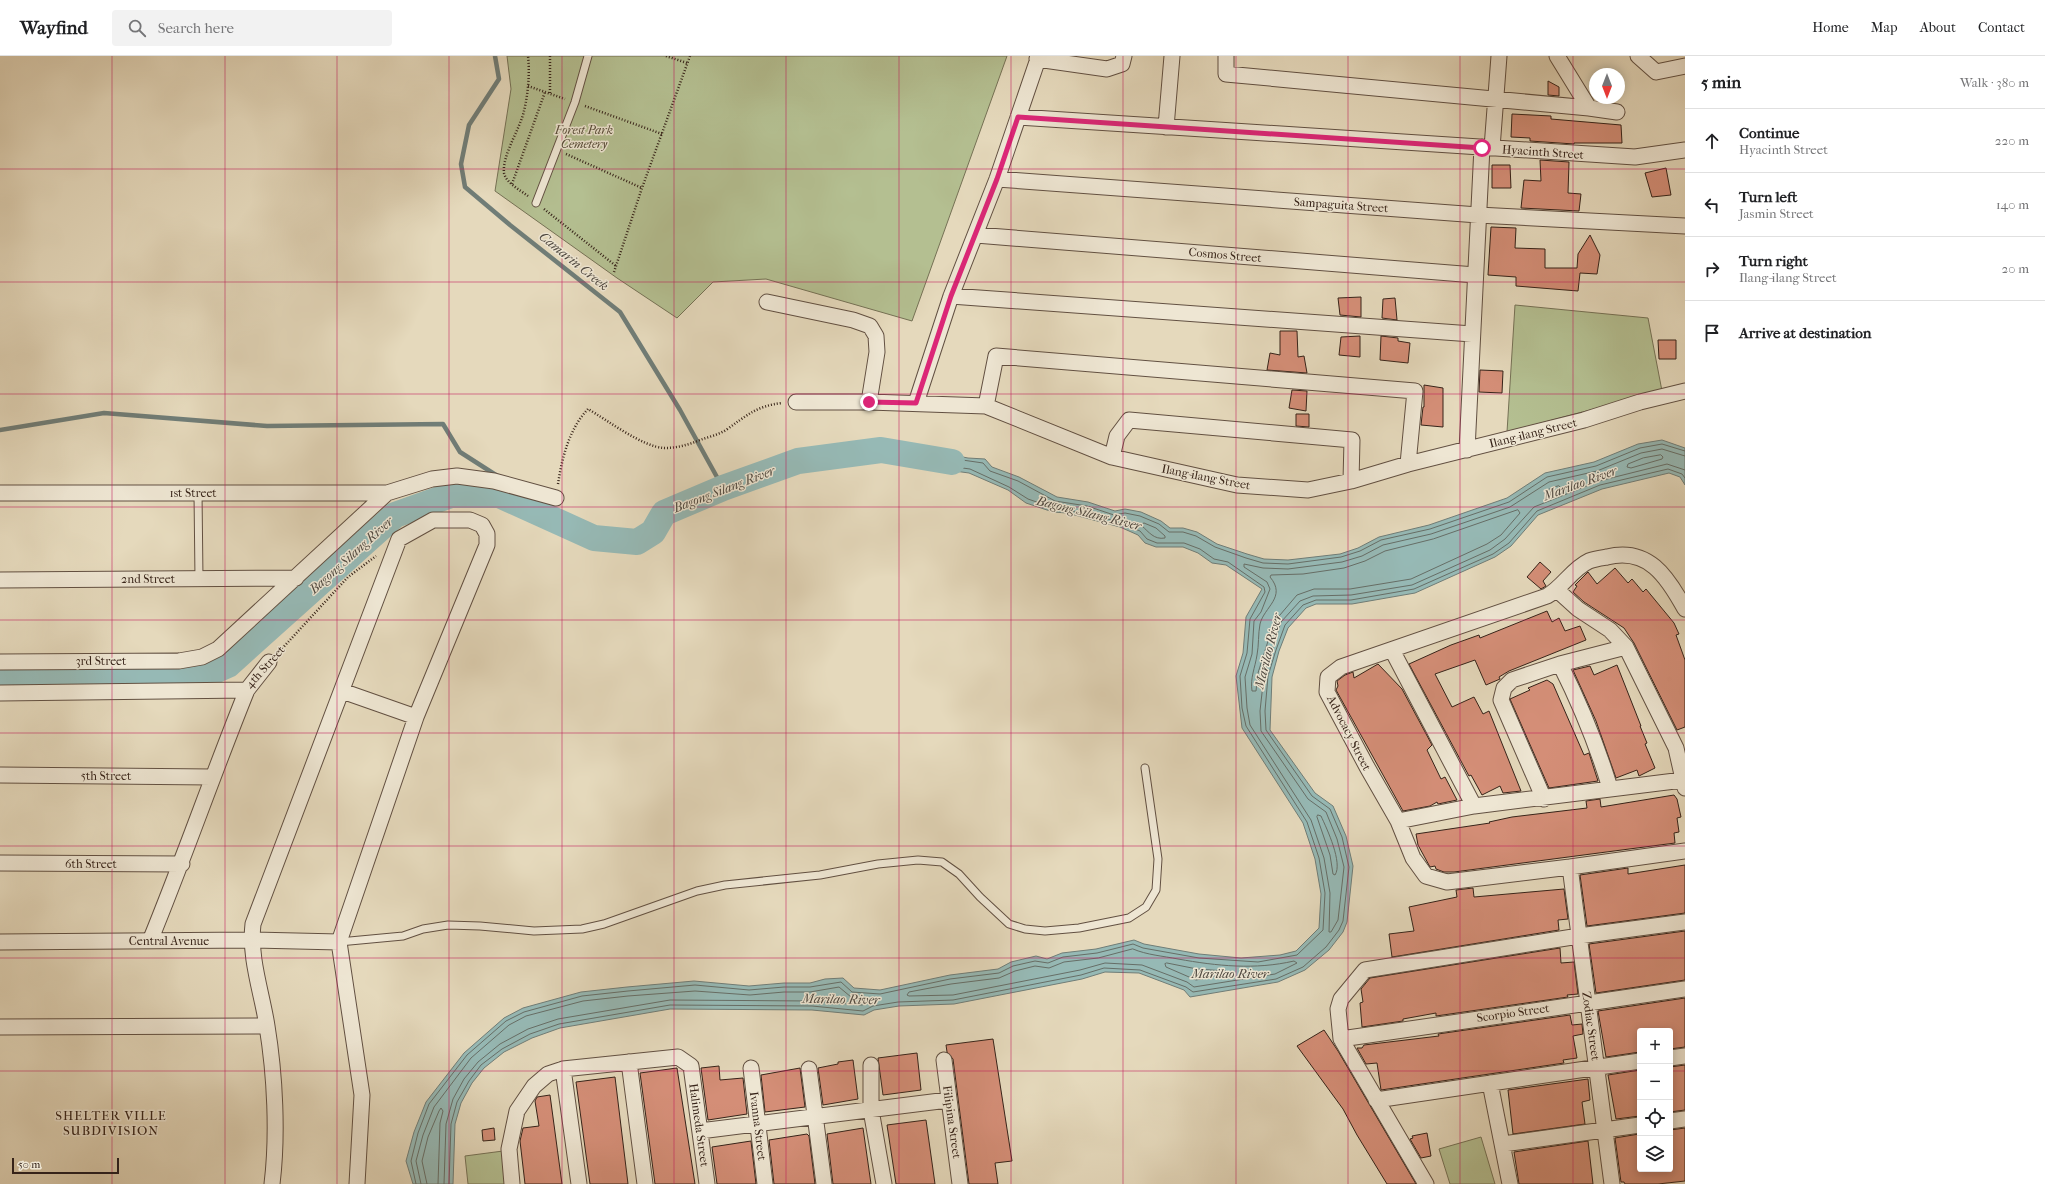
<!DOCTYPE html>
<meta charset="utf-8">
<style>
body{margin:0;font-family:"IM FELL French Canon",serif;background:#f2f2f2;color:#202124}
.controls{position:absolute;right:12px;bottom:12px;display:grid;overflow:hidden;border-radius:4px;box-shadow:0 2px 10px #0003}
.controls button{width:36px;height:36px;display:grid;place-items:center;padding:0;border:0;border-bottom:1px solid #e0e0e0;background:#fff;color:#202124;font:20px sans-serif}
.compass{position:absolute;left:1589px;top:12px;width:36px;height:36px;border-radius:50%;background:#fff;box-shadow:0 2px 10px #0003;rotate:180deg}
.scale{position:absolute;left:12px;bottom:10px;width:107px;box-sizing:border-box;padding-left:4px;border:2px solid #362319;border-top:0;font-size:11px;line-height:14px;white-space:nowrap;color:#362319;-webkit-text-stroke:3px #eee6d3;paint-order:stroke}
.stop{position:absolute;width:12px;height:12px;margin:-9px;border:3px solid #db2777;border-radius:50%;background:#fff}
.stop.end{background:#db2777;border-color:#fff;box-shadow:0 1px 4px #0008}
.list{margin:0;padding:0;list-style:none}
h2{display:flex;justify-content:space-between;align-items:center;height:52px;margin:0;padding:0 16px;font-size:17px}
h2 small{font-size:13px;font-weight:400;color:#757577}
.list li{display:grid;grid-template-columns:26px 1fr auto;gap:12px;align-items:center;box-sizing:border-box;height:64px;padding:0 16px;border-top:1px solid #e0e0e0}
.list b{display:block;font-size:15px;white-space:nowrap}
.list p{margin:0;font-size:13px;white-space:nowrap;color:#757577}
.list em{font-size:13px;font-style:normal;color:#757577}
.icon{flex:none;width:22px;height:22px;fill:none;stroke:currentColor;stroke-width:2;stroke-linecap:round;stroke-linejoin:round}
.map{position:relative;flex:none;width:1685px;height:1128px;overflow:hidden}
header{display:flex;align-items:center;gap:24px;box-sizing:border-box;height:56px;padding:0 20px;background:#fff;border-bottom:1px solid #e0e0e0}
header strong{font-size:19px}
nav{display:flex;gap:22px;margin-inline-start:auto;font-size:14px}
.search{width:280px;height:36px;background:#f2f2f2;display:flex;align-items:center;gap:10px;box-sizing:border-box;padding:0 14px;border-radius:4px;color:#757577;font-size:15px}
main{display:flex}
aside{flex:1;background:#fff}
.map>svg:first-child{display:block}
.green{fill:#b4bf91;stroke:#757155}
.water{fill:#96b9b5;stroke:#707d77}
.lines{fill:none;stroke-linecap:round;stroke-linejoin:round}
.shore{stroke:#666e67;stroke-width:1}
.stream{stroke:#707d77;stroke-width:4.5}
.river{stroke:#96b9b5;stroke-width:26}
.building{fill:#d48e77;stroke:#362319}
.service-casing{stroke:#625042;stroke-width:9}
.minor-casing{stroke:#625042;stroke-width:17}
.path{stroke:#362319;stroke-width:2.5;stroke-dasharray:1 2;stroke-linecap:butt}
.service{stroke:#eee6d3;stroke-width:7}
.minor{stroke:#eee6d3;stroke-width:15}
.route{stroke:#db2777;stroke-width:5}
.grid{fill:none;stroke:#c2185b;stroke-width:1;stroke-opacity:0.55}
.labels{text-anchor:middle;dominant-baseline:central;stroke-width:3;stroke-linejoin:round;paint-order:stroke}
.park-label{font-size:12px;font-style:italic;fill:#564a37;stroke:#eee6d3}
.street-label{font-size:12px;fill:#362319;stroke:#eee6d3}
.water-label{font-size:13px;font-style:italic;fill:#4e4840;stroke:#eee6d3}
.neighbourhood-label{font-size:13px;letter-spacing:1px;fill:#362319;stroke:#eee6d3}
</style>
<header>
<strong>Wayfind</strong>
<div class="search"><svg class="icon" aria-label="search" viewBox="0 0 24 24"><circle cx="10" cy="10" r="6"/><path d="M15 15l6 6"/></svg>Search here</div>
<nav><a>Home</a><a>Map</a><a>About</a><a>Contact</a></nav>
</header>
<main>
<div class="map">
<svg width="1685" height="1128" viewBox="0 0 1685 1128">
<rect width="100%" height="100%" fill="#e5d9bc"/>
<filter id="stains"><feTurbulence type="fractalNoise" baseFrequency=".005" numOctaves="4"/><feColorMatrix values="0 0 0 0 .2 0 0 0 0 .09 0 0 0 0 .02 0 0 0 .5 -.17"/></filter>
<radialGradient id="worn" r=".72"><stop offset=".6" stop-color="#630" stop-opacity="0"/><stop offset="1" stop-color="#630" stop-opacity=".3"/></radialGradient>
<!-- green -->
<path class="green" d="M507,0H1007L912,265L766,223L713,226L677,262L617,222L495,135L511,33Z
M1515,249L1648,262L1662,335L1507,376Z
M1481,1081L1495,1128H1450L1439,1093Z
M503,1095L507,1128H468L465,1100Z"/>
<!-- water -->
<path class="water" d="M1662,384L1685,392V429L1680,421L1669,417L1602,433L1538,459L1511,490L1495,501L1415,537L1352,548H1316L1306,552L1288,572L1279,595L1272,621L1270,674L1315,737L1333,750L1346,780L1353,810L1347,866L1343,876L1329,894L1305,914L1278,926L1190,941L1184,934L1139,917L1105,916L1082,923L954,948L899,950L874,954L864,959L812,954L670,953L560,972L532,982L504,996L484,1012L472,1027L461,1047L455,1068L453,1128H413L406,1105L414,1076L426,1046L464,997L504,962L523,952L581,936L627,931L694,925L749,930L784,927H810L825,923L843,922L854,932L880,934L950,919L998,913L1011,906L1036,900L1047,903L1062,897L1096,893L1134,884L1144,888L1199,898L1241,902L1280,899L1296,895L1319,872L1321,838L1315,803L1303,767L1242,672L1236,620L1243,597L1246,561L1262,533L1226,509L1212,507L1198,497L1183,491H1156L1145,487L1138,479L1120,471L1067,457L1053,456L1026,447L1008,434L969,417L932,412L914,407L917,392L968,402L985,403L992,411L1019,421L1057,441L1088,446L1115,455L1125,453L1141,456L1161,465L1170,472H1183L1197,476L1217,488L1247,498L1264,503L1288,504L1340,498L1358,492L1379,481L1429,469L1507,442L1545,417L1594,406L1638,388Z"/>
<g class="lines">
<!-- shore -->
<path class="shore" d="M1661,399L1663,401L1662,403L1631,412L1627,411L1628,408L1643,402Z
M1685,400L1662,393L1641,397L1597,415L1549,426L1510,451L1431,478L1383,489L1362,500L1342,506L1288,513L1263,512L1244,508V511L1267,526L1270,533L1261,556L1254,565L1252,598L1245,621L1247,652L1250,669L1311,764L1324,802L1330,837L1329,876H1331L1338,864L1344,811L1337,783L1326,756L1308,743L1261,675L1260,655L1264,619L1281,566L1300,545L1313,540L1351,539L1412,529L1450,512L1490,494L1505,483L1534,451L1599,425L1667,408L1685,414
M1559,430L1561,432L1560,434L1547,439L1545,438V436L1551,432Z
M1518,454L1520,457L1501,479L1487,488L1411,523L1350,533H1314L1297,539L1274,566L1258,617L1256,635H1252C1250,622 1255,612 1257,599C1259,589 1258,578 1260,568C1264,551 1287,541 1270,521L1271,519L1303,518L1344,512L1365,505L1385,495L1433,483Z
M1144,467L1156,472L1165,480V482C1154,484 1149,476 1142,470Z
M1318,759L1321,760C1327,773 1343,807 1335,819L1333,818L1330,799L1317,761Z
M1133,893C1147,899 1163,900 1178,903C1217,910 1255,914 1294,905L1297,907L1275,918L1194,931L1187,926L1142,909L1105,907L1080,914L953,939L909,940L907,939L909,936L951,928L999,922L1015,915L1035,910L1049,912L1064,906L1098,902Z
M1167,907L1197,913L1226,915L1227,918L1196,924L1166,911L1165,908Z
M416,1128L411,1105L418,1077L429,1048L467,999L506,965L524,956L582,940L628,935L695,929L749,934L784,931H810L841,926L852,936L880,938L950,923L999,917L1013,910L1035,905L1048,907L1063,901L1097,897L1133,888L1143,892L1199,902L1258,906L1297,899L1323,874L1325,837L1319,802L1307,766L1246,670L1242,652L1240,620L1247,597L1250,563L1265,536L1264,531L1228,506L1214,503L1200,493L1184,487H1157L1147,483L1140,475L1121,467L1098,460L1054,452L1028,443L1009,431L970,413L933,408L921,405V398L983,407L990,415L1018,425L1055,445L1087,450L1114,459L1125,457L1140,460L1159,468L1169,476H1183L1196,480L1215,491L1246,502L1263,507L1288,508L1341,501L1360,495L1381,484L1430,473L1509,446L1547,421L1596,410L1640,392L1662,388L1685,395
M421,1128L416,1105L423,1079L434,1051L471,1002L509,969L526,960L583,945L628,940L695,935L750,939L784,936H810L839,931L851,941L871,944L870,946L862,949L812,945L670,944L558,963L528,973L500,988L478,1006L464,1023L453,1043L446,1068L444,1128
M427,1128L422,1105L428,1081L439,1055L441,1052L443,1055L440,1067L438,1128
M449,1128L451,1068L457,1046L469,1025L481,1009L502,993L530,978L559,968L670,949L812,950L863,955L873,950L898,946L953,944L1081,919L1104,912L1140,914L1186,931L1193,936L1276,923L1303,911L1326,891L1339,874L1343,865L1349,811L1342,781L1330,753L1312,740L1266,674L1265,655L1268,620L1276,594L1285,569L1303,549L1316,544H1351L1414,533L1493,498L1509,487L1537,455L1600,429L1668,413L1682,418L1685,422"/>
<!-- stream -->
<path class="stream" d="M495,0L499,23L469,69L461,108L465,131L510,169L620,256L680,354L723,432
M0,374L104,357L267,370L443,368L460,396L499,421
M514,438L522,450"/>
<!-- river -->
<path class="river" d="M0,620L208,618L228,609L395,459L451,439H499L594,482L637,486L653,476L664,457L723,432L798,405L881,394L952,406"/>
</g>
<!-- building -->
<path class="building" d="M1548,25L1559,31V40L1548,39Z
M1512,58L1551,60V63L1621,69L1622,87H1574V88L1530,85V82L1511,81Z
M1540,104L1569,106L1568,137L1581,138L1579,155L1521,152L1524,124L1541,125Z
M1492,109H1510L1511,132H1492Z
M1666,112L1671,139L1652,141L1645,117Z
M1491,171L1516,172L1515,192L1545,193V212H1577L1578,198L1590,179L1600,199L1597,218L1580,217L1578,235L1516,230V221L1488,219Z
M1361,241V261L1340,259L1338,242Z
M1395,242L1397,264L1382,262L1383,243Z
M1280,275H1297L1298,301L1304,300L1307,317L1267,314L1270,297L1280,299Z
M1360,280V301L1339,299L1341,281Z
M1381,280L1398,282V285L1410,287L1408,307L1380,304Z
M1658,284H1676V303H1659Z
M1480,314L1503,315L1502,337L1479,336Z
M1424,329L1443,332V371L1421,369L1423,351H1424Z
M1292,334L1307,335L1306,355L1289,352Z
M1296,358H1309V371L1296,370Z
M1540,506L1551,516L1543,525L1546,530L1541,533L1527,521Z
M1615,512L1628,527L1632,523L1643,536L1646,533L1674,567L1679,578L1676,579L1685,604V671L1677,674L1634,587L1624,572L1584,546L1573,536L1577,530L1575,529L1588,516L1597,528Z
M1547,555L1552,566L1559,562L1565,575L1580,570L1586,584L1509,615L1499,621L1500,623L1486,629L1475,604L1435,618L1452,651L1474,641L1483,658L1489,655L1521,735L1503,737L1500,730L1482,739L1471,719L1469,720L1409,608L1451,589L1479,579L1480,582Z
M1378,608L1402,633L1432,689L1427,694L1441,723L1445,721L1457,744L1438,748L1437,746L1430,750L1403,755L1336,634L1338,630L1337,625L1345,619L1353,616L1354,622Z
M1617,609L1641,670H1640L1647,687L1645,688L1655,712L1639,720L1637,714L1616,722L1596,665L1573,614L1590,610L1594,619Z
M1547,624L1553,628L1584,699L1589,697L1598,725L1549,732L1510,643L1530,634L1528,632Z
M1674,739L1677,743L1681,761L1677,762L1679,776L1674,777L1675,787L1454,816H1444L1436,813L1435,810L1430,811L1418,789L1416,778L1490,767L1489,766L1512,761L1587,752L1586,745L1600,743L1601,751Z
M1685,809V857L1587,870L1580,819L1628,812V818Z
M1473,832L1474,841L1564,833L1568,863L1558,864L1559,874L1392,901L1389,878L1414,875L1409,851L1457,841L1456,834Z
M1685,875V924L1596,937L1589,888Z
M1560,892L1561,907L1574,906L1578,938L1567,939L1568,941L1436,960V957L1403,963V965L1362,971L1360,947L1363,946L1361,933L1370,922Z
M1685,942V991L1670,993V975H1640V996L1606,1001L1598,955Z
M1570,959L1572,969L1582,968L1583,978L1573,980L1577,1002L1563,1004L1564,1007L1381,1034L1377,1007L1366,1008L1357,992H1362L1364,989L1439,980L1438,978Z
M1324,974L1338,995L1416,1128H1387L1357,1079L1343,1053L1297,990Z
M993,983L1012,1105L995,1107L998,1128H969L953,1003L947,996L946,989Z
M917,997L921,1034L883,1039L878,1002Z
M853,1004L858,1043L823,1049L818,1012L838,1008V1006Z
M1685,1009V1054L1670,1056V1011Z
M719,1010L720,1024L743,1022L747,1058L708,1064L701,1012Z
M677,1012L695,1128H655L640,1017Z
M800,1012L805,1051L765,1056L761,1019Z
M1640,1014V1060L1616,1063L1608,1019Z
M615,1021L628,1128H590L576,1026Z
M1588,1023L1590,1044L1582,1046L1585,1068L1513,1078L1508,1034Z
M550,1039L562,1128H525L520,1085L523,1072L539,1070L535,1045L537,1041Z
M926,1064L935,1128H896L887,1069Z
M494,1072L495,1084L483,1085L482,1074Z
M863,1072L871,1128H833L827,1078Z
M1685,1072V1125L1658,1128H1625L1624,1126H1621L1615,1082L1639,1078L1640,1113H1670V1074Z
M1427,1077L1431,1100L1421,1102L1410,1083L1413,1082L1412,1080Z
M807,1078L809,1080L815,1128H774L769,1084Z
M751,1085L756,1128H717L712,1091Z
M1588,1085L1593,1128H1519L1514,1096Z"/>
<g class="lines">
<!-- service casing -->
<g class="service-casing">
<path id="service" d="M536,147L575,46L588,0
M198,437L199,522
M339,886L403,880L423,873L448,869L480,870L534,875L582,873L604,868L697,835L725,829L820,819L878,808L918,804L942,806L959,818L980,841L1009,868L1025,873L1045,875L1079,872L1129,862L1146,851L1156,834L1158,803L1145,712"/>
</g>
<!-- minor casing -->
<g class="minor-casing">
<path id="minor" d="M1226,0V18L1589,52L1557,0
M1638,0L1656,16L1685,10
M1037,3L1107,13L1122,8L1124,0
M1589,52L1617,56
M1018,61L1635,101L1685,94
M1166,71L1172,0
M1492,92L1499,0
M997,123L1478,159L1685,170
M976,179L1475,219
M951,240L1472,278
M767,246L853,264L870,270L876,280L877,296L869,346
M796,346H869L986,350L1112,401L1237,429L1308,434L1351,425L1408,408L1584,364L1640,346L1685,335
M916,347L951,240L997,123L1039,0
M986,350L996,300L1415,335L1408,408
M1467,394L1482,91
M1112,401L1117,380L1129,364L1352,384L1351,425
M0,437H387
M0,524L296,522
M1557,534L1578,553L1610,574L1626,591L1676,692L1685,732
M1685,553C1667,520 1648,491 1607,501C1601,502 1594,503 1589,505C1572,513 1563,531 1547,540L1341,611L1328,621L1327,636L1367,711L1398,765L1413,802L1426,820L1447,826L1570,811L1685,795
M1392,594L1474,750
M0,606L179,605L202,601L218,593L387,437L432,423L457,420L494,425L556,442
M1560,608C1580,648 1597,689 1610,732
M342,635L416,661
M0,637L247,634L269,606
M0,719L212,721
M1544,743L1501,644L1504,632L1512,624L1560,608L1626,591
M1398,765L1474,750L1683,724
M0,807L182,808
M1570,811L1612,1128
M150,885C184,802 213,718 247,634
M0,886L251,884L339,886
M0,971L267,970
M1341,983L1685,933
M1670,1002L1685,1000
M944,1004L960,1128
M629,1006L645,1128
M871,1009V1054L884,1128
M751,1012L765,1128
M563,1013L579,1128
M809,1013L824,1128
M1490,1027L1510,1128
M1376,1044L1640,1005
M1670,1065L1685,1063
M700,1075L948,1044
M1503,1088L1640,1069
M272,1128C278,1079 275,1019 267,970C262,937 249,902 253,868L399,483L433,464H470L482,469L487,478V489L416,661L339,886L362,1039L357,1128
M512,1128L509,1093L517,1055L534,1030L548,1018L563,1013L678,1001L691,1010L707,1128
M1426,1128L1341,983L1338,953L1341,943L1365,914L1579,880L1685,866"/>
</g>
<!-- path -->
<path class="path" d="M666,0L687,7
M528,30L565,43
M550,37V0
M585,50L662,78
M566,98L642,132
M512,128L545,36
M528,140C520,134 506,127 504,117C502,99 520,73 524,55C528,38 530,18 528,0
M544,153L616,210
M614,216L642,132L690,0
M558,428C562,402 569,373 588,353C607,364 643,391 664,392C677,392 688,389 700,384C708,381 718,379 726,374C746,360 756,350 782,347
M278,597L348,521L376,500"/>
<!-- service -->
<use href="#service" class="service"/>
<!-- minor -->
<use href="#minor" class="minor"/>
</g>
<g class="lines">
<!-- route -->
<path class="route" d="M869,346L916,347L951,240L997,123L1018,61L1482,92"/>
</g>
<!-- grid -->
<path class="grid" d="M112,0V1128M225,0V1128M337,0V1128M449,0V1128M562,0V1128M674,0V1128M786,0V1128M899,0V1128M1011,0V1128M1123,0V1128M1236,0V1128M1348,0V1128M1460,0V1128M1573,0V1128M0,113H1685M0,226H1685M0,338H1685M0,451H1685M0,564H1685M0,677H1685M0,790H1685M0,902H1685M0,1015H1640M1670,1015H1685"/>
<g class="labels">
<!-- park labels -->
<g class="park-label">
<text x="584" y="74">Forest Park<tspan x="584" dy="14">Cemetery</tspan></text>
</g>
<!-- street labels -->
<g class="street-label">
<text transform="translate(1543 96) rotate(4)">Hyacinth Street</text>
<text transform="translate(1341 149) rotate(4)">Sampaguita Street</text>
<text transform="translate(1225 199) rotate(5)">Cosmos Street</text>
<text transform="translate(1533 377) rotate(-14)">Ilang-ilang Street</text>
<text transform="translate(1206 421) rotate(11)">Ilang-ilang Street</text>
<text x="193" y="437">1st Street</text>
<text x="148" y="523">2nd Street</text>
<text x="101" y="605">3rd Street</text>
<text transform="translate(265 611) rotate(-48)">4th Street</text>
<text transform="translate(1349 677) rotate(63)">Advocacy Street</text>
<text x="106" y="720">5th Street</text>
<text x="91" y="808">6th Street</text>
<text x="169" y="885">Central Avenue</text>
<text transform="translate(1513 957) rotate(-8)">Scorpio Street</text>
<text transform="translate(1591 970) rotate(82)">Zodiac Street</text>
<text transform="translate(952 1066) rotate(82)">Filipina Street</text>
<text transform="translate(699 1069) rotate(82)">Halimeda Street</text>
<text transform="translate(758 1070) rotate(83)">Ivanna Street</text>
</g>
<!-- water labels -->
<g class="water-label">
<text transform="translate(574 205) rotate(39)">Camarin Creek</text>
<text transform="translate(1580 427) rotate(-20)">Marilao River</text>
<text transform="translate(724 433) rotate(-21)">Bagong Silang River</text>
<text transform="translate(1089 457) rotate(14)">Bagong Silang River</text>
<text transform="translate(351 499) rotate(-42)">Bagong Silang River</text>
<text transform="translate(1268 595) rotate(-76)">Marilao River</text>
<text x="1230" y="917">Marilao River</text>
<text transform="translate(841 943) rotate(1)">Marilao River</text>
</g>
<!-- neighbourhood labels -->
<g class="neighbourhood-label">
<text x="111" y="1059">SHELTER VILLE<tspan x="111" dy="15">SUBDIVISION</tspan></text>
</g>
</g>
<rect width="100%" height="100%" filter="url(#stains)"/>
<rect width="100%" height="100%" fill="url(#worn)"/>
</svg>
<div class="controls">
<button>+</button>
<button>−</button>
<button><svg class="icon" aria-label="locate" viewBox="0 0 24 24"><circle cx="12" cy="12" r="6"/><path d="M12 2v4M12 18v4M2 12h4M18 12h4"/></svg></button>
<button><svg class="icon" aria-label="layers" viewBox="0 0 24 24"><path d="M12 4l9 5-9 5-9-5zM3 14l9 5 9-5"/></svg></button>
</div>
<svg class="compass" viewBox="-18 -18 36 36"><path d="M0-13l5 13h-10z" fill="#e53935"/><path d="M0 13l5-13h-10z" fill="#757577"/></svg>
<div class="scale">50 m</div>
<div class="stop" style="left:1482px;top:92px"></div>
<div class="stop end" style="left:869px;top:346px"></div>
</div>
<aside>
<h2>5 min<small>Walk · 380 m</small></h2>
<ul class="list">
<li><svg class="icon" aria-label="ahead" viewBox="0 0 24 24"><path d="M12 20V5M6 11l6-6 6 6"/></svg><div><b>Continue</b><p>Hyacinth Street</p></div><em>220 m</em></li>
<li><svg class="icon" aria-label="left" viewBox="0 0 24 24"><path d="M17 20v-9H6M10 6l-5 5 5 5"/></svg><div><b>Turn left</b><p>Jasmin Street</p></div><em>140 m</em></li>
<li><svg class="icon" aria-label="right" viewBox="0 0 24 24"><path d="M7 20v-9h11M14 6l5 5-5 5"/></svg><div><b>Turn right</b><p>Ilang-ilang Street</p></div><em>20 m</em></li>
<li><svg class="icon" aria-label="arrive" viewBox="0 0 24 24"><path d="M6 21V4h12l-3 4 3 4H6"/></svg><div><b>Arrive at destination</b></div></li>
</ul>
</aside>
</main>
